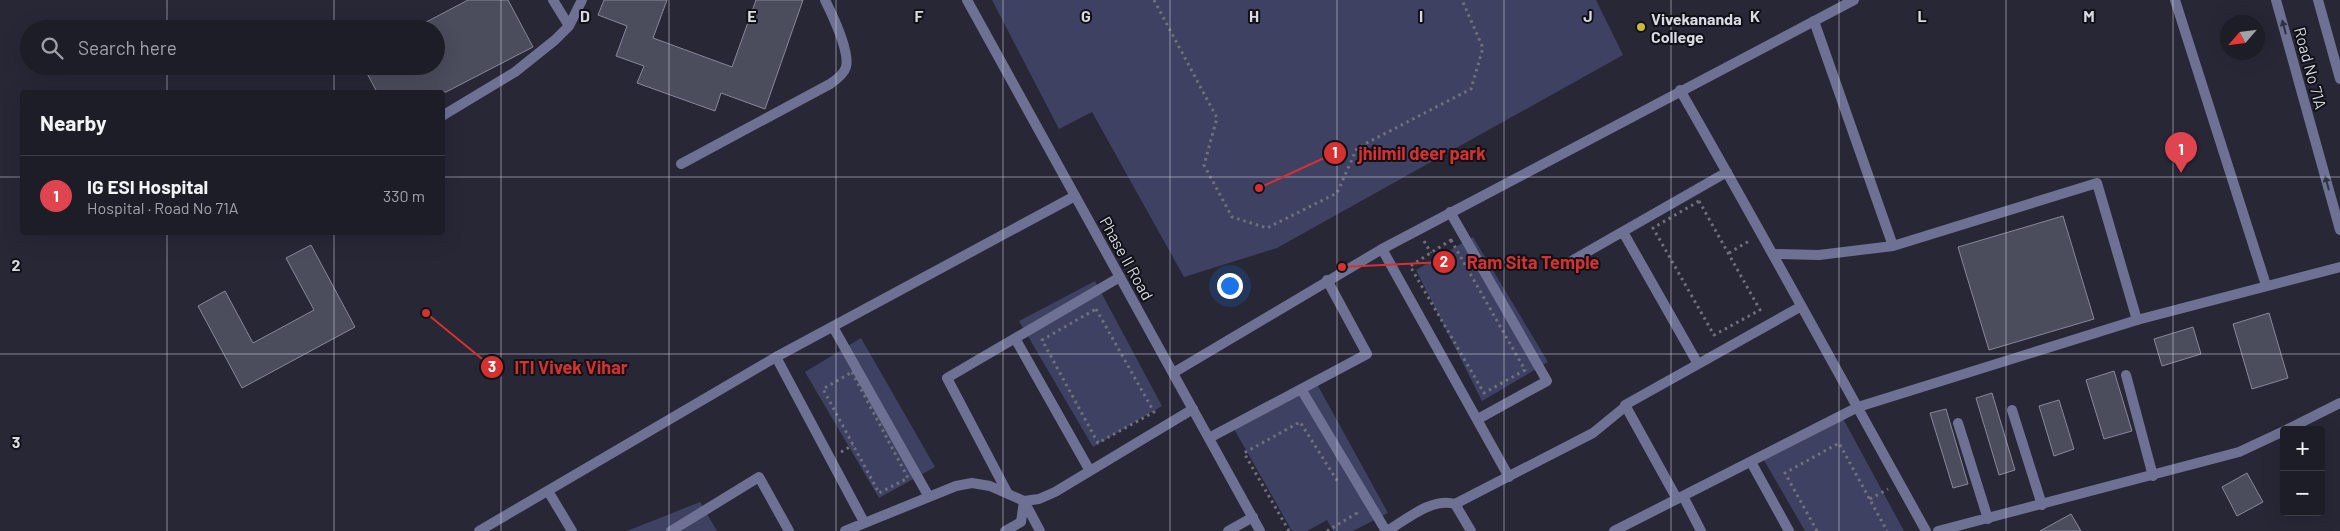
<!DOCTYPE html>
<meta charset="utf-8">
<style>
body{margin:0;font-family:Barlow,sans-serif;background:#252630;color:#f1f3f6}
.controls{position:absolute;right:15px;bottom:15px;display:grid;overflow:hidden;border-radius:5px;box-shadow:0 5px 20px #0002}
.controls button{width:45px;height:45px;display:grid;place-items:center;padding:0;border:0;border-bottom:1px solid #3b3b45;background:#1d1d28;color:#f1f3f6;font:25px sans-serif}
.compass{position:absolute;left:2220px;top:15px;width:45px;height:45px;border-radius:50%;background:#1d1d28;box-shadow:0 5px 20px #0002;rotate:242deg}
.you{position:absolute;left:1229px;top:285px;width:18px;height:18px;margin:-12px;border:4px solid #fff;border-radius:50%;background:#1a73e8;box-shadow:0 0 0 8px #1a73e833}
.badge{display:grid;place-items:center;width:32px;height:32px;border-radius:50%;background:#caba39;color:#fff;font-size:16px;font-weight:700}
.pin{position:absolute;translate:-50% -41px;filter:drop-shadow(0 1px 2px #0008)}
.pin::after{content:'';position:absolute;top:26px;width:18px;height:15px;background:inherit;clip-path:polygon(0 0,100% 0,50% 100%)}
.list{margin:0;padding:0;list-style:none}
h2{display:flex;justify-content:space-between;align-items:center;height:65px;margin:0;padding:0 20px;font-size:21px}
h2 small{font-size:16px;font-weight:400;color:#a0a2a8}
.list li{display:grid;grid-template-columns:32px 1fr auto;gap:15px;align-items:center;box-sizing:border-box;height:80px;padding:0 20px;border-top:1px solid #3b3b45}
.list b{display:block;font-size:19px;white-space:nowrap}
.list p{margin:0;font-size:16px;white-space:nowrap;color:#a0a2a8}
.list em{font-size:16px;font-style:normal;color:#a0a2a8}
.icon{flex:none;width:28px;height:28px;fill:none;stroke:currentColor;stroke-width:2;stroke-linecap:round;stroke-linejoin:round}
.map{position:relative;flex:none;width:2340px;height:531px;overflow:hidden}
.search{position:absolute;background:#1d1d28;box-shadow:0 5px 20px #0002;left:20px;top:20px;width:425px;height:55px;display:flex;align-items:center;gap:12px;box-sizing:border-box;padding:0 18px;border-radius:28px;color:#a0a2a8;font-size:19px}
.panel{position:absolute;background:#1d1d28;box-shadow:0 5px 20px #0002;left:20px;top:90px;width:425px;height:145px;border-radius:5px}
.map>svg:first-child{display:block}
.green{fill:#3f4162}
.building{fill:#4b4c5c;stroke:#87889a}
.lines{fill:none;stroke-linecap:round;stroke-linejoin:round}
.path{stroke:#70707d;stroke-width:3;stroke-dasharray:2.5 4;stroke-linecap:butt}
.service{stroke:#6f7194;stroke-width:10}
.minor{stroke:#6f7194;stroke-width:10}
.tertiary{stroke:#6f7194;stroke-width:10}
.oneway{fill:#313343}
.grid{fill:none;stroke:#d8d9e2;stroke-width:1;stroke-opacity:0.55}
.poi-dot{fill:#caba39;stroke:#101117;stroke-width:2}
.labels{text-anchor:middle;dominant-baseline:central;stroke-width:4;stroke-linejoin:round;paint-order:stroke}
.poi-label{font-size:16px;font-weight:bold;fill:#d8d9e2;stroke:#101117;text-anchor:start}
.street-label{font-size:16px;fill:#d8d9e2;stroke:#101117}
.grid-label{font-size:16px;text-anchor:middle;font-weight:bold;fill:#d8d9e2;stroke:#101117;stroke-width:4;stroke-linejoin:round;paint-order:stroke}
.leader{fill:none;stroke:#d63131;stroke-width:2}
.callout-dot{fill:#d63131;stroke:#101117;stroke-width:2}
.mark-label{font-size:15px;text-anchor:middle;font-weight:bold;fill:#fff}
.callout-label{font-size:18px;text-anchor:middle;font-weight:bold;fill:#d63131;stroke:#101117;stroke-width:4;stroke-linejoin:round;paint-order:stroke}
</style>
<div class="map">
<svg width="2340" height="531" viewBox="0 0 2340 531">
<rect width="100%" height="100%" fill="#272736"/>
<!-- green -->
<path class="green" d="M992,0H1596L1623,55L1277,248L1184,277L1092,112L1059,129Z
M1473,237L1548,362L1482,401L1416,270Z
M1095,281L1162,406L1093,447L1019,321Z
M861,338L935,467L879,498L805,372Z
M1317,384L1388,513L1353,531H1333L1327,520L1307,531H1292L1234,429Z
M1840,413L1904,531H1805L1761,455Z
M700,502L717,531H627Z"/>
<!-- building -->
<path class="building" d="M468,0H508L533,47L446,92H377L363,66H436V29H413Z
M604,0H667L653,38L732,67L756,0H803L765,109L721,93L715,111L637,83L644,66L616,56L627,26L598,15Z
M2063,216L2094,319L1989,350L1958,247Z
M311,245L355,327L242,388L198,306L225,291L253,343L314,310L286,258Z
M2269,313L2288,378L2252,389L2233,324Z
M2193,327L2201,354L2162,366L2154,339Z
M2114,371L2132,431L2104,439L2086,380Z
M1992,393L2015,470L1999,475L1976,398Z
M2059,400L2074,449L2054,456L2039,406Z
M1946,409L1968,484L1953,488L1930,413Z
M2247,473L2263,502L2237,516L2222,487Z
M2071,514L2081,531H2040Z"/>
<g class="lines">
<!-- path -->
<path class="path" d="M1154,0L1217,118L1204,165L1232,217L1267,228L1337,193L1357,148L1471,89L1483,48L1462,0
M1699,201L1760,310L1714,335L1653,228Z
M1451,240L1525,370L1484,393L1410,266Z
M1424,241L1431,253
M1729,253L1749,241
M1096,309L1154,412L1098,443L1042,340Z
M852,372L908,478L879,493L823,389Z
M841,452L853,445
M1870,499L1888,489
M1289,531L1244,453L1300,422L1338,482
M1327,531L1357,513L1356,511
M1817,531L1785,473L1839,443L1887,531"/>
<!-- service -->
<path class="service" d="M553,0L569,26
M2175,0L2266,285
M1814,21L1893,246
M442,116L515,72L555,40L569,26L582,0
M681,164L830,84C836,80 844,74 846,67C850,52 832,14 825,0
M1774,254L1819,255L1893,246L2097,183L2137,320"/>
<!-- minor -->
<path class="minor" d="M1680,90C1764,236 1844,384 1926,531
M1450,212L1547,381L1478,419
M1623,232L1698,364
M1382,249L1509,477
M1573,260L1727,172
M833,327L929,497
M1016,340L1090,471
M776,357L864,522
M2126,375L2153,476
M1301,389L1386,531
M2012,410L2042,505
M1958,423L1988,519
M2286,430L2340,403
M1209,438L1367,354L1327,280
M1751,462L1789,531
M548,491L572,531
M1008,494L947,378L1120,277
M1683,496L1701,531
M1677,499L1625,405L1800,307
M1024,501L1040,531
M1455,504L1593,433L1626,406
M479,531L776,357L1075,196
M671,531L759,477L789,531
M845,531L956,486L972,483L990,486L1024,501L1039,499L1055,492L1193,409
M1005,531L1021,522L1024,501
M1228,531L1253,517
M1387,531C1406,520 1432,497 1455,504L1471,531
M1614,531L1858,407L2137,320L2340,267
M1938,531L2239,452L2284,431"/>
<!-- tertiary -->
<path class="tertiary" d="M967,0L1260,531
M2276,0L2340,230
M2318,0L2340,79
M1173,373L1382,249L1854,0"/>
</g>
<!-- one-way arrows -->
<defs><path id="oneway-solid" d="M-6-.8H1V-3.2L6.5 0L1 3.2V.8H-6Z" transform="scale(1.25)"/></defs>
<g class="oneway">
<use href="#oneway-solid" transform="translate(2284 27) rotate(-105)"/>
<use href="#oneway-solid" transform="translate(2327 183) rotate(-105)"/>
</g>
<!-- grid -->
<path class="grid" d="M167,0V29M334,0V29M501,0V531M669,0V531M836,0V531M1003,0V531M1170,0V531M1337,0V531M1504,0V531M1671,0V531M1839,0V531M2006,0V531M2173,0V531M167,66V92M334,66V92M0,177H22M442,177H2340M167,232V531M334,232V531M0,354H2340"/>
<!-- markers -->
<circle class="poi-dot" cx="1641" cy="27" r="5"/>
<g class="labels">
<!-- poi labels -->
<g class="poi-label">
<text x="1651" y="18">Vivekananda<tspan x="1651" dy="18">College</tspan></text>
</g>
<!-- street labels -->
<g class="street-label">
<text transform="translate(2311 68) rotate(75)">Road No 71A</text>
<text transform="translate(1127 258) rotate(61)">Phase II Road</text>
</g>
</g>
<g class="grid-label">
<text x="585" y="22">D</text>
<text x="752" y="22">E</text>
<text x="919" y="22">F</text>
<text x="1086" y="22">G</text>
<text x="1254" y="22">H</text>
<text x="1421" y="22">I</text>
<text x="1588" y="22">J</text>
<text x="1755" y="22">K</text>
<text x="1922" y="22">L</text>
<text x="2089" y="22">M</text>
<text x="16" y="271">2</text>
<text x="16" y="448">3</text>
</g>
<!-- callouts -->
<path class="leader" d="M1259 188L1335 153M1342 267L1444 262M426 313L492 367"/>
<g class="callout-dot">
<circle cx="1259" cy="188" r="5"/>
<circle cx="1342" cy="267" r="5"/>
<circle cx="426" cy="313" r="5"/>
<circle cx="1335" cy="153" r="12"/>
<circle cx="1444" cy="262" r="12"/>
<circle cx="492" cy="367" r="12"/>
</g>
<g class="mark-label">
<text x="1335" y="158">1</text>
<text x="1444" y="267">2</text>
<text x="492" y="372">3</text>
</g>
<g class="callout-label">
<text x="1422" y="160">jhilmil deer park</text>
<text x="1533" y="269">Ram Sita Temple</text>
<text x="571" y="374">ITI Vivek Vihar</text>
</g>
</svg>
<div class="controls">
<button>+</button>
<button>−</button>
</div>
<svg class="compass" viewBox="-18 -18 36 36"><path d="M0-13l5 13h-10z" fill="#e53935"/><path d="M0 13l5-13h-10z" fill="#a0a2a8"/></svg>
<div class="you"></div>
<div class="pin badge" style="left:2181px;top:173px;background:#e0444e">1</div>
<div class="search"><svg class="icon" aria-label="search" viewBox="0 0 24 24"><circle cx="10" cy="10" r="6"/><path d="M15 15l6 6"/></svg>Search here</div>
<section class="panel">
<h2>Nearby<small></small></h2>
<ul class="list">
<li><span class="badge" style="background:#e0444e">1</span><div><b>IG ESI Hospital</b><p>Hospital · Road No 71A</p></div><em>330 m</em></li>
</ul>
</section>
</div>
